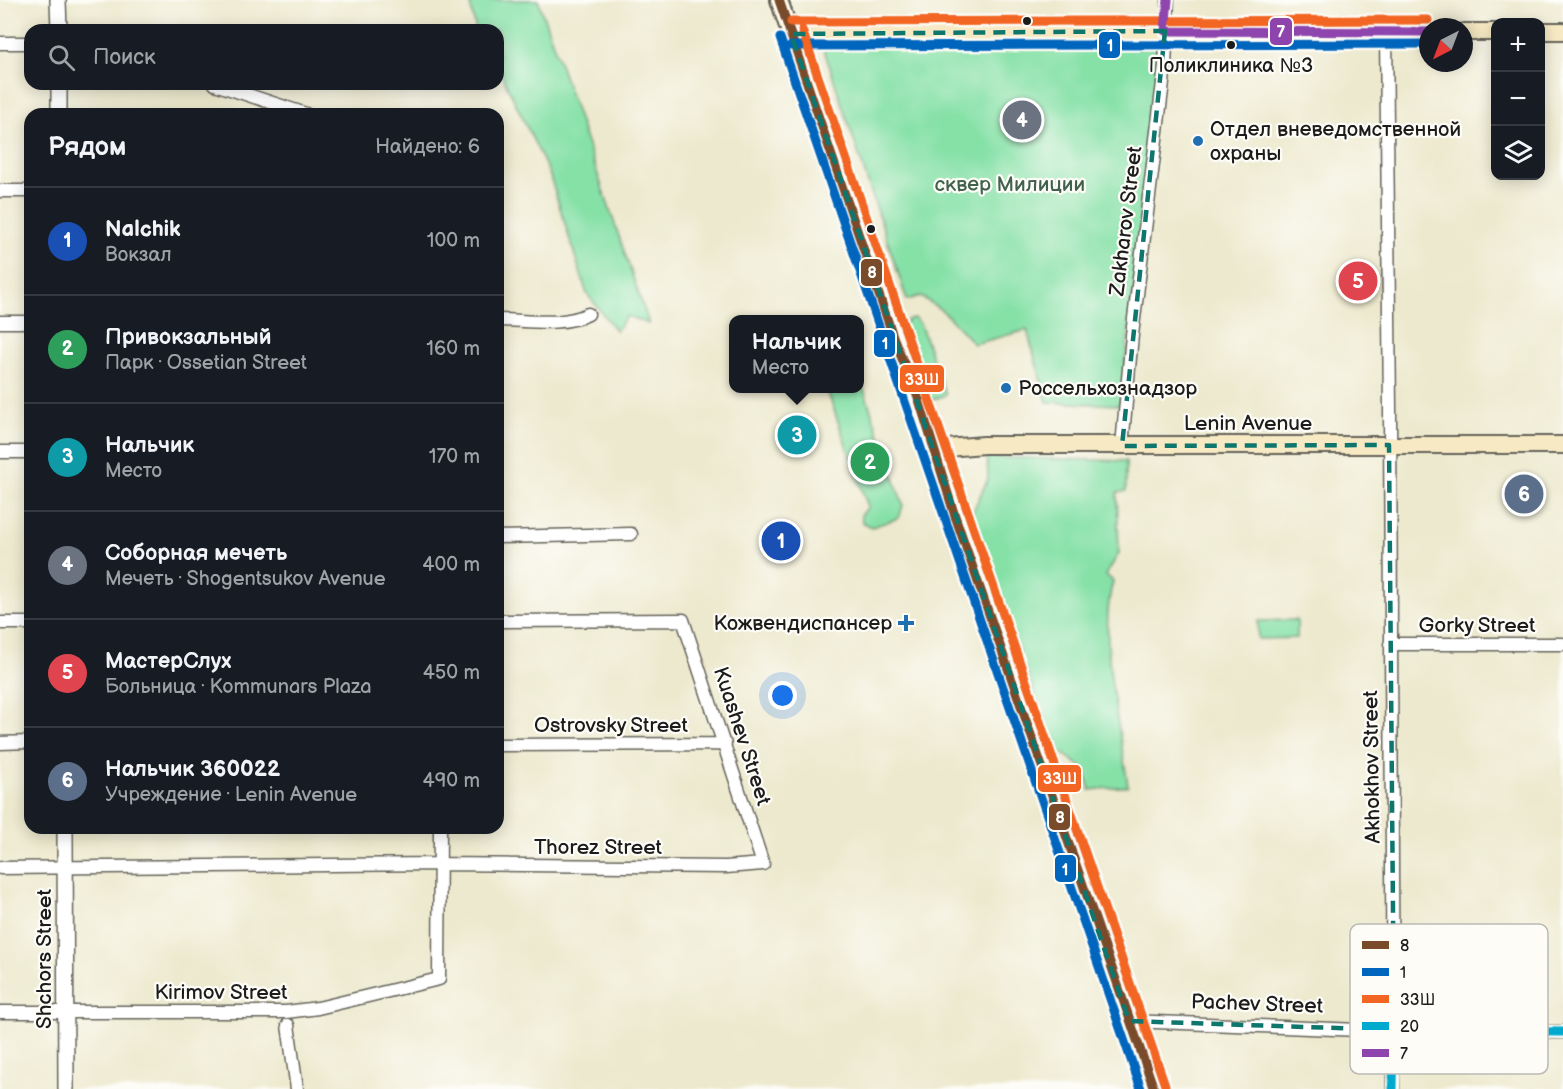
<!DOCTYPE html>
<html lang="ru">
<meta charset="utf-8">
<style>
body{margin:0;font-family:"Balsamiq Sans",sans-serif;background:#242831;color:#f1f3f6}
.controls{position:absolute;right:18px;top:18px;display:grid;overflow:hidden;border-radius:12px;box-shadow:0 3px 15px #0003}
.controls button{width:54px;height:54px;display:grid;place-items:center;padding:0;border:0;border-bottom:2px solid #363941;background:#171b24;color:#f1f3f6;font:30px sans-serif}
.compass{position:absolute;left:1419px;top:18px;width:54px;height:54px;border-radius:50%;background:#171b24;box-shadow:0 3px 15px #0003;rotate:222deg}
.you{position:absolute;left:783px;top:696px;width:21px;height:21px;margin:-15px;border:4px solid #fff;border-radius:50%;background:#1a73e8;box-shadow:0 0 0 9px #1a73e833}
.badge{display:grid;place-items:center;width:39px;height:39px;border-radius:50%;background:#db2777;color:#fff;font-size:20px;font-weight:700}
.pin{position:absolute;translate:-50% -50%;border:3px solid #fff;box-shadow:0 2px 6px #0006}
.popup{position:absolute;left:729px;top:315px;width:135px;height:78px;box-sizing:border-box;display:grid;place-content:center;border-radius:12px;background:#171b24;filter:drop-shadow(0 2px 4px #0005);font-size:20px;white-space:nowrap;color:#9ea1a6}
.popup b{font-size:22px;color:#f1f3f6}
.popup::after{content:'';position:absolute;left:50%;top:100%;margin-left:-12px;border:12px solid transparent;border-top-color:#171b24}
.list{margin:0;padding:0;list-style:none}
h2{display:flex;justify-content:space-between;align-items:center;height:78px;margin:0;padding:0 24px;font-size:26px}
h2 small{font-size:20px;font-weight:400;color:#9ea1a6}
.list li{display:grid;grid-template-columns:39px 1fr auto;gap:18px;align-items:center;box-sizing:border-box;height:108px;padding:0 24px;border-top:2px solid #363941}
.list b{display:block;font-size:22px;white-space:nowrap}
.list p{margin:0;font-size:20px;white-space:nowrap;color:#9ea1a6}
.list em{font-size:20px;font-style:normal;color:#9ea1a6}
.icon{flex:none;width:33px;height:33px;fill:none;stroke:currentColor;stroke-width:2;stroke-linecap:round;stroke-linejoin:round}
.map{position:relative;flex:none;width:1563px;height:1089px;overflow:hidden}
.search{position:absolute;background:#171b24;box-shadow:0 3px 15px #0003;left:24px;top:24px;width:480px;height:66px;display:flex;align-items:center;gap:15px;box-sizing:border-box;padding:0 21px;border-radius:18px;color:#9ea1a6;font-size:22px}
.panel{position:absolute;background:#171b24;box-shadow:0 3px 15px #0003;left:24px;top:108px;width:480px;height:726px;border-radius:18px}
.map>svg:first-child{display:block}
.green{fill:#86e1a7;stroke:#517e62;stroke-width:1.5}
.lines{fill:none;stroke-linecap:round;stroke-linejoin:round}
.minor-casing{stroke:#65645a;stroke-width:15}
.tertiary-casing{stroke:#65645a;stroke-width:18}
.secondary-casing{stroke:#65645a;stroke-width:20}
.minor{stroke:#fff;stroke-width:12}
.tertiary{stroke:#fff;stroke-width:15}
.secondary{stroke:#f6e9c3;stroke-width:16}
.bus-1-casing{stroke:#fdfcf7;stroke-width:14}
.bus-2-casing{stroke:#fdfcf7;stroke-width:14}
.bus-3-casing{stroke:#fdfcf7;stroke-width:14}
.bus-4-casing{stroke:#fdfcf7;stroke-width:14}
.bus-5-casing{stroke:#fdfcf7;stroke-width:14}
.bus-1{stroke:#7a4b2a;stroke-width:9}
.bus-2{stroke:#0065bd;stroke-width:9}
.bus-3{stroke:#f26522;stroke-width:9}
.bus-4{stroke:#00a9ce;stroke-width:9}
.bus-5{stroke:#8e44ad;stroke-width:9}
.marked{fill:none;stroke:#0f766e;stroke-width:4.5;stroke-dasharray:12 8;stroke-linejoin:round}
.bus-dot{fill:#1c1c1c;stroke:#fdfcf7;stroke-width:2}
.poi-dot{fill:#1f6fb2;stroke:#fdfcf7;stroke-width:2}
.labels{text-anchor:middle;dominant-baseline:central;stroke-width:4.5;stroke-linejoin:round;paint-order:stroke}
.bus-label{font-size:20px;fill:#1c1c1c;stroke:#fdfcf7}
.poi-label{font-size:21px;fill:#1c1c1c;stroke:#fdfcf7;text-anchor:start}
.park-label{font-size:21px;fill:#41614d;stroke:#fdfcf7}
.street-label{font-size:21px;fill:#1c1c1c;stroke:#fdfcf7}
.key{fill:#fdfcf7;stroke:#bab9b5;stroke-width:1.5}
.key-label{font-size:16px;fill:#1c1c1c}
.line-badge{stroke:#fdfcf7;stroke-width:2}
.badge-label{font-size:16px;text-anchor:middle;font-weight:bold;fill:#fff}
</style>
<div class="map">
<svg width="1563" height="1089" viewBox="0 0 1563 1089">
<rect width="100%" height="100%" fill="#fdfcf7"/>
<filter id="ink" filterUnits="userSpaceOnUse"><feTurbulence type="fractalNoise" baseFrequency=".0167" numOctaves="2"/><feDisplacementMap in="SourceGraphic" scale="12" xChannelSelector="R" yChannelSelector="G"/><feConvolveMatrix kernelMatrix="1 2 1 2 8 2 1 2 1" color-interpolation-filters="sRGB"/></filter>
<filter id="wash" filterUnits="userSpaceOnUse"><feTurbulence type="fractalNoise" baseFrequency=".008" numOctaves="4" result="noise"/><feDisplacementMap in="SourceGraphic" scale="24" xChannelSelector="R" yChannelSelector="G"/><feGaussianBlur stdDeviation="1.35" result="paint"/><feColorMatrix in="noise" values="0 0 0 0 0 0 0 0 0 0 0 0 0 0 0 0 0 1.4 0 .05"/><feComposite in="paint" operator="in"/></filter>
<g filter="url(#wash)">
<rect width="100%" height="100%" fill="#ede9ce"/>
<!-- green -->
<path class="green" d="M469,0H538L649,324L627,316L616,331L587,294L549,173L498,67V30H476Z
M823,47L1162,48L1120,405L1047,402L1027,330L974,344L943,311L920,296L907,300Z
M914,318L920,324L946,395L928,401L904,328L907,320Z
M860,378L903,505L899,518L872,527L862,522L861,515L868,507L827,390L820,389L860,388Z
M987,457L1126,461V491L1117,493L1119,553L1106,575L1113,581C1097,636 1120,728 1128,786L1090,790L1084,769L1053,746L971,515L988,479Z
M1297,620V638L1258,639V621Z"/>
</g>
<g filter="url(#ink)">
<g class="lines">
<!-- minor casing -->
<g class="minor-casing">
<path id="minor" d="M1386,32L1390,408L1393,1089
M0,43H30
M215,84L306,114
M0,191H30
M498,320C525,320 563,327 588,314
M0,322H30
M1122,446L1132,335L1165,66L1168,0
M0,452H30
M498,537L631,534
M0,623H30
M1390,644H1563
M0,743L30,742
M498,745L725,744
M0,868L440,864L726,867L763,864L683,620L498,621
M0,1012H286L318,1008L439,979L440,828
M1129,1021L1413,1032H1563
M288,1025L297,1089"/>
</g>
<!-- tertiary casing -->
<g class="tertiary-casing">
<path id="tertiary" d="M58,0L59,30
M59,84V114
M65,828L66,1089"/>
</g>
<!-- secondary casing -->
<g class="secondary-casing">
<path id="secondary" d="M779,0L894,339L919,400L954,513L1154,1089
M1540,31H1563
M1464,32H1496
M791,34L1428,32
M934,449L984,445H1563"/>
</g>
<!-- minor -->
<use href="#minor" class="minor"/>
<!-- tertiary -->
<use href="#tertiary" class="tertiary"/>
<!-- secondary -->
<use href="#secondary" class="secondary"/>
<!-- bus-1 casing -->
<g class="bus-1-casing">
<path id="bus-1" d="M779,0L894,339L919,400L954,513L1154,1089"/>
</g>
<!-- bus-2 casing -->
<g class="bus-2-casing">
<path id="bus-2" d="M780,38L1141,1089
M791,46L1428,44"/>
</g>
<!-- bus-3 casing -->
<g class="bus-3-casing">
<path id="bus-3" d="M791,22L1428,20
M802,30L1165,1085"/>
</g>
<!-- bus-4 casing -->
<g class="bus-4-casing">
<path id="bus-4" d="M1394,1030L1563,1032
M1393,1089L1394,1030"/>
</g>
<!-- bus-5 casing -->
<g class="bus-5-casing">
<path id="bus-5" d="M1168,0L1165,31L1428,32"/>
</g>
<!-- bus-1 -->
<use href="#bus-1" class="bus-1"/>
<!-- bus-2 -->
<use href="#bus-2" class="bus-2"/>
<!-- bus-3 -->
<use href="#bus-3" class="bus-3"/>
<!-- bus-4 -->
<use href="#bus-4" class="bus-4"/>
<!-- bus-5 -->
<use href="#bus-5" class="bus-5"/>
</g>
</g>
<!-- marked area -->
<path class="marked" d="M1165,31L1122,446L1389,445L1394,1030L1129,1021L791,34Z"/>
<!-- markers -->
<g class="bus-dot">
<circle cx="1027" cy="21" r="5"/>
<circle cx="1231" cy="45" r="5"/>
<circle cx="871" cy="229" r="5"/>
</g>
<g class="poi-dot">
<circle cx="1198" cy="141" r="6"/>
<circle cx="1006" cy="388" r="6"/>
<path d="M903 614h6v6h6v6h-6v6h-6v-6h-6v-6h6z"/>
</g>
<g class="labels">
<!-- bus labels -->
<g class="bus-label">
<text x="1231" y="66">Поликлиника №3</text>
</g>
<!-- poi labels -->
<g class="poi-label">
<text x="1210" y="129">Отдел вневедомственной<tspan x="1210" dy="24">охраны</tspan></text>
<text x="1018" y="388">Россельхознадзор</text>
<text x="892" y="623" text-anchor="end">Кожвендиспансер</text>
</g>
<!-- park labels -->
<g class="park-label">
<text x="1010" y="184">сквер Милиции</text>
</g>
<!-- street labels -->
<g class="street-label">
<text transform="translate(1126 221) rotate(-83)">Zakharov Street</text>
<text x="1248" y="423">Lenin Avenue</text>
<text x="1477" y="625">Gorky Street</text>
<text x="611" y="725">Ostrovsky Street</text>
<text transform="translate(742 736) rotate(72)">Kuashev Street</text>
<text transform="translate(1372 767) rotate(-91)">Akhokhov Street</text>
<text x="598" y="847">Thorez Street</text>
<text transform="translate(44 959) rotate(-90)">Shchors Street</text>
<text x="221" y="992">Kirimov Street</text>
<text transform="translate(1257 1004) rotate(2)">Pachev Street</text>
</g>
</g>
<!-- legend -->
<rect x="1350" y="924" width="198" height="150" rx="9" class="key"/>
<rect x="1362" y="941" width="27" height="8" fill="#7a4b2a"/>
<rect x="1362" y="968" width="27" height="8" fill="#0065bd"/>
<rect x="1362" y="995" width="27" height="8" fill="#f26522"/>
<rect x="1362" y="1022" width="27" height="8" fill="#00a9ce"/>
<rect x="1362" y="1049" width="27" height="8" fill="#8e44ad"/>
<g class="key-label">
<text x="1400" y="951">8</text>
<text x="1400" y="978">1</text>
<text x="1400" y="1005">33Ш</text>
<text x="1400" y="1032">20</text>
<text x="1400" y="1059">7</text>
</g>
<g class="line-badge">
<rect x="1269" y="17" width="24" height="29" rx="6" fill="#8e44ad"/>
<rect x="1098" y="31" width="23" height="28" rx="6" fill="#0065bd"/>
<rect x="860" y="258" width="23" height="29" rx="6" fill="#7a4b2a"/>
<rect x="873" y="329" width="23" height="29" rx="6" fill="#0065bd"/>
<rect x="899" y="364" width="46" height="29" rx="6" fill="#f26522"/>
<rect x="1037" y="764" width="45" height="29" rx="6" fill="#f26522"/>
<rect x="1048" y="803" width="23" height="28" rx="6" fill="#7a4b2a"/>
<rect x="1054" y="854" width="23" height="29" rx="6" fill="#0065bd"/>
</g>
<g class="badge-label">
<text x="1281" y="37">7</text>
<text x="1110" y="51">1</text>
<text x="872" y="278">8</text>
<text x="885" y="349">1</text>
<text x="922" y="385">33Ш</text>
<text x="1060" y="784">33Ш</text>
<text x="1060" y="823">8</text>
<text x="1065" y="875">1</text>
</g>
</svg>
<div class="controls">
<button>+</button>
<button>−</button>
<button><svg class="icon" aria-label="layers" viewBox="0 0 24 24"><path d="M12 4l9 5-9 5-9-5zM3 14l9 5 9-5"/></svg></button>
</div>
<svg class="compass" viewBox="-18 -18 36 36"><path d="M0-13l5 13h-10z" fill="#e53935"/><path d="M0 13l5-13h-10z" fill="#9ea1a6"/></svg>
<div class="you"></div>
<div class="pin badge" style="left:781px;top:541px;background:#1a4fb4">1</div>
<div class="pin badge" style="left:870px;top:462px;background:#2e9e5b">2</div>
<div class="pin badge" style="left:797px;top:435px;background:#0f9aa8">3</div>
<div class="popup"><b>Нальчик</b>Место</div>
<div class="pin badge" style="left:1022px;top:120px;background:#6b7280">4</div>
<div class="pin badge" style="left:1358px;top:281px;background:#e0444e">5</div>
<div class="pin badge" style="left:1524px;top:494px;background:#5c6f8a">6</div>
<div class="search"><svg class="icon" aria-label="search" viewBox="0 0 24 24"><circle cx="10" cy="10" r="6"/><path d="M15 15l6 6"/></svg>Поиск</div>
<section class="panel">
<h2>Рядом<small>Найдено: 6</small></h2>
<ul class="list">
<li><span class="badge" style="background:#1a4fb4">1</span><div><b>Nalchik</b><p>Вокзал</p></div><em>100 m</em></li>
<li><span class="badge" style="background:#2e9e5b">2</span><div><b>Привокзальный</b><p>Парк · Ossetian Street</p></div><em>160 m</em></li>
<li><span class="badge" style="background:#0f9aa8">3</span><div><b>Нальчик</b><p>Место</p></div><em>170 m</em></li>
<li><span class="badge" style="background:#6b7280">4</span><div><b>Соборная мечеть</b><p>Мечеть · Shogentsukov Avenue</p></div><em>400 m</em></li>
<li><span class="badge" style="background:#e0444e">5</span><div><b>МастерСлух</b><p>Больница · Kommunars Plaza</p></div><em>450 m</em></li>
<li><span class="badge" style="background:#5c6f8a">6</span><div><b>Нальчик 360022</b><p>Учреждение · Lenin Avenue</p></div><em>490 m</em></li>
</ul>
</section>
</div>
